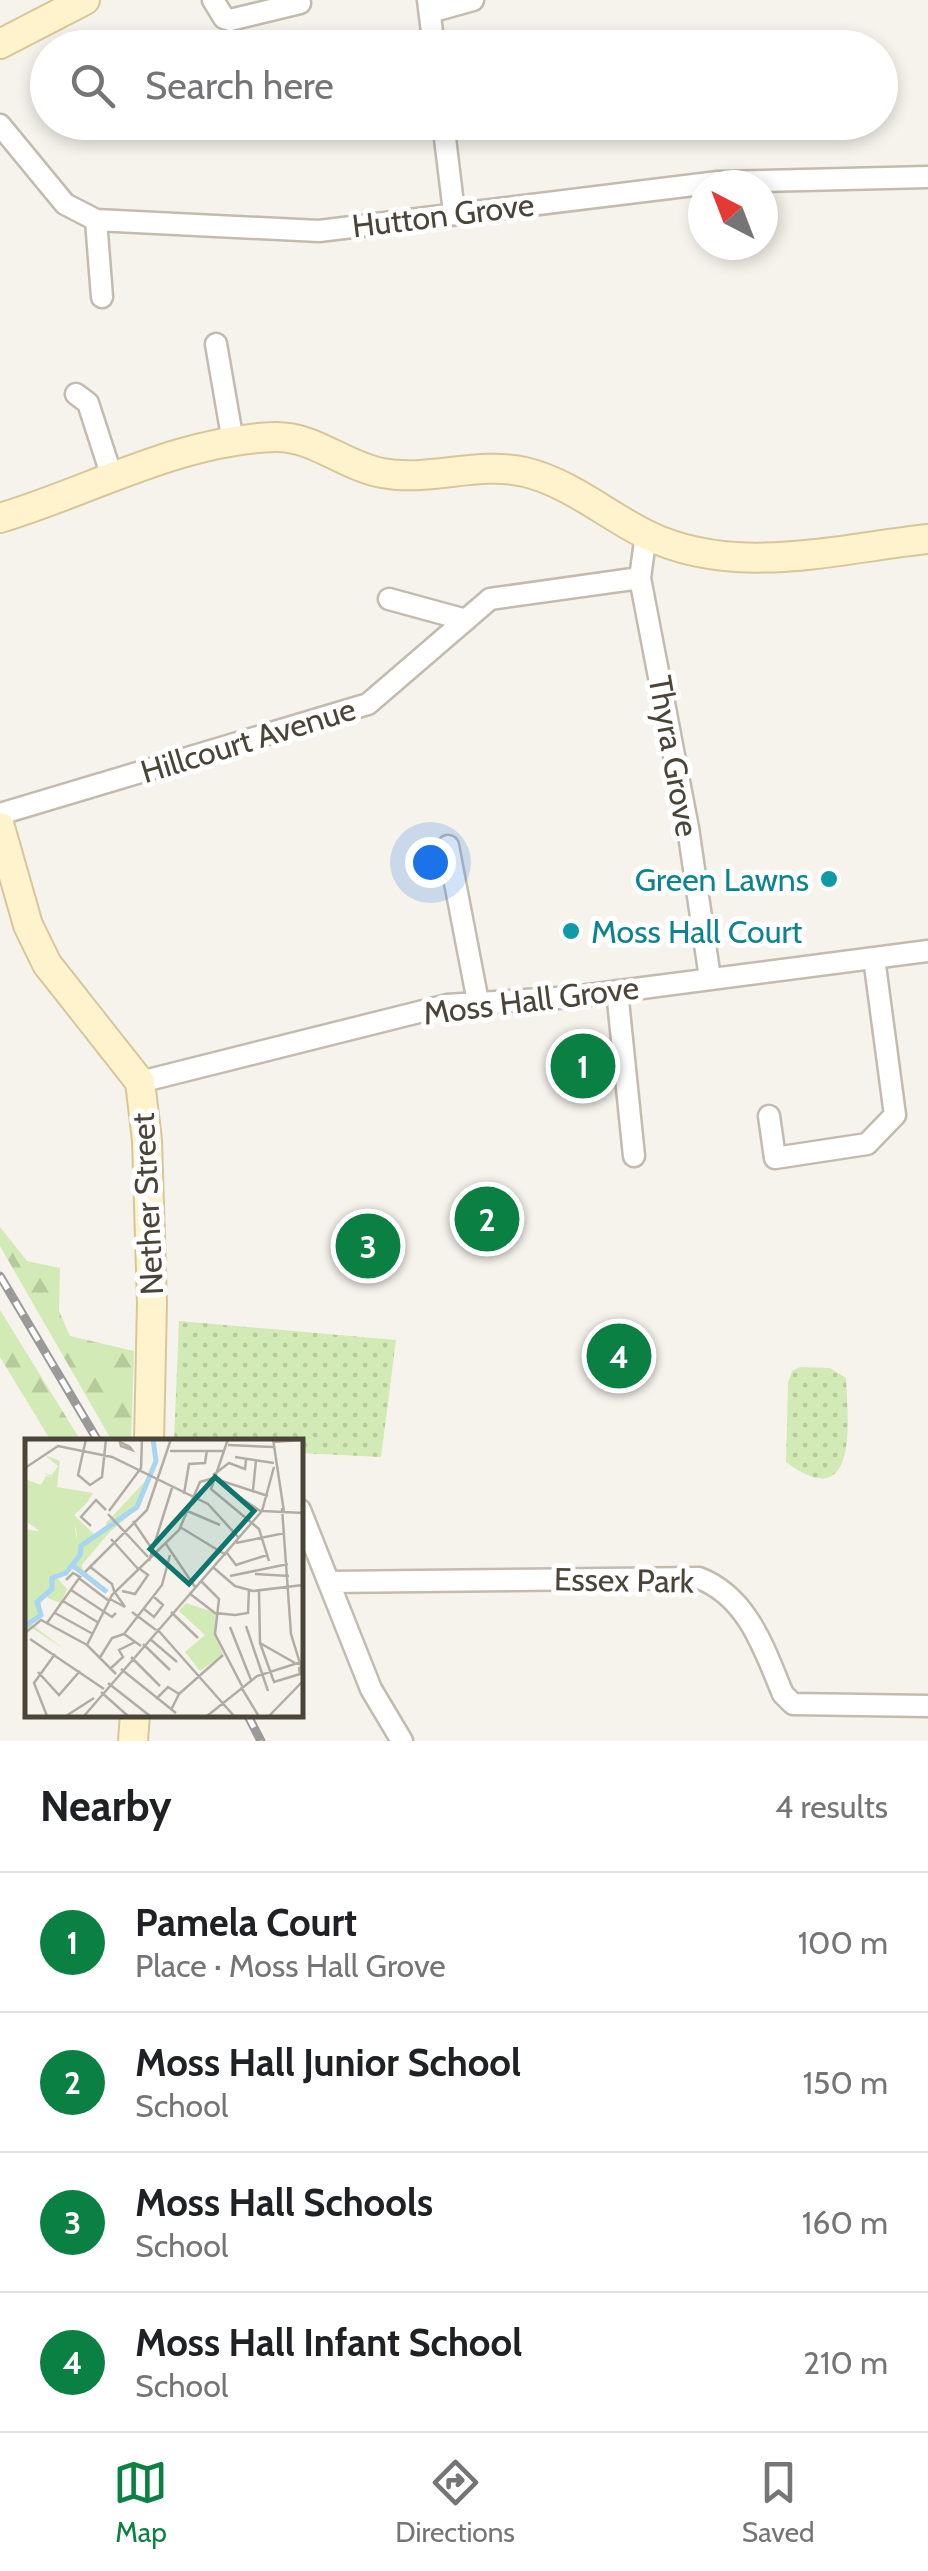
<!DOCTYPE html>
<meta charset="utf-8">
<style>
body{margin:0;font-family:Cabin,sans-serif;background:#f6f6f6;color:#202124}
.compass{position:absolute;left:688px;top:170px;width:90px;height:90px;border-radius:50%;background:#fff;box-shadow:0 5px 15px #0003;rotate:318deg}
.you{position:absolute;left:430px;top:862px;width:35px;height:35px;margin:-25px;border:8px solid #fff;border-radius:50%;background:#1a73e8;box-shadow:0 0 0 15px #1a73e833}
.badge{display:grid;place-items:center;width:65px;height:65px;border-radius:50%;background:#0b8043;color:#fff;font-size:32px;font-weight:700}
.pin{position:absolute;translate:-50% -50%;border:5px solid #fff;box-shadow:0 2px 10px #0006}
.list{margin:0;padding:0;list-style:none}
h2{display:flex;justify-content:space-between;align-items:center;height:130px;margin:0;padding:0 40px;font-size:42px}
h2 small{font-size:32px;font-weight:400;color:#757577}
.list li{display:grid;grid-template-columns:65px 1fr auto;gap:30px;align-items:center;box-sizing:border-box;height:140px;padding:0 40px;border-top:2px solid #e0e0e0}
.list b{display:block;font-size:38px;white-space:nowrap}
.list p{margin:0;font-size:32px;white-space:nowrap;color:#757577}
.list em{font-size:32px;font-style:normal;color:#757577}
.icon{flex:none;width:55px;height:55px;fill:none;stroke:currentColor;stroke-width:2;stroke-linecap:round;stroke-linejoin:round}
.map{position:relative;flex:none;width:928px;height:1741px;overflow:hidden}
.search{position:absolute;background:#fff;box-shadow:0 5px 15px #0003;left:30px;right:30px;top:30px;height:110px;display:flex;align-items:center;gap:25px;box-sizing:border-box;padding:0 35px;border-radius:55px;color:#757577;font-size:38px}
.sheet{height:690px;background:#fff}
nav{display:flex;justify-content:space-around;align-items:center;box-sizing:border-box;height:140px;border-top:2px solid #e0e0e0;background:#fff;font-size:28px;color:#757577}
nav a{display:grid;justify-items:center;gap:5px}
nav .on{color:#0b8043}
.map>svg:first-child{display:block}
.grass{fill:url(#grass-dots)}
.forest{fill:url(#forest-firs)}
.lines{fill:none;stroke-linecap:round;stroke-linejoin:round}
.street-casing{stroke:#c2bbae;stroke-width:25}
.secondary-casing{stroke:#d6c79b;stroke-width:32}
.street{stroke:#fff;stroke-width:20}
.secondary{stroke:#fff3cd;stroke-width:28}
.rail-casing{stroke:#9a9a9a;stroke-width:9}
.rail{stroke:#fff;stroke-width:5;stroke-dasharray:15;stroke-linecap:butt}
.culture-dot{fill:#0f9aa8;stroke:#fff;stroke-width:4}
.labels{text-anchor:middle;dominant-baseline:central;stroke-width:10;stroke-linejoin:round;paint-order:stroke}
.street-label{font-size:32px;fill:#4b4439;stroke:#fff}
.culture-label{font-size:32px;fill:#0d838f;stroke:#fff;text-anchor:end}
.inset-river{fill:none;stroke:#a9d4f2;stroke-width:5}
.inset-road{fill:none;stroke:#b2ada4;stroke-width:2.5}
.view{fill:#0f766e;fill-opacity:0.15;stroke:#0f766e;stroke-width:5}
.inset-edge{fill:none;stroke:#4b4439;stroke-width:5}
</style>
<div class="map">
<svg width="928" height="1741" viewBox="0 0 928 1741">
<defs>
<pattern id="grass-dots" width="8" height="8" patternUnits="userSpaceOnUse" patternTransform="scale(2.5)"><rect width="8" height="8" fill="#d2eab5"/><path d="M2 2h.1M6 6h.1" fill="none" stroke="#b6ca9c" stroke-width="1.8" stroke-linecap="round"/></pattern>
<pattern id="forest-firs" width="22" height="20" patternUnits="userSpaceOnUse" patternTransform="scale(2.5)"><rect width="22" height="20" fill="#d2eab5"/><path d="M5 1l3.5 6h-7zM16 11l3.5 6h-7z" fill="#b6ca9c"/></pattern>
</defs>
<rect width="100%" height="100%" fill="#f6f3ec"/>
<!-- grass -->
<path class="grass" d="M179,1321L396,1340L381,1457L300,1453V1441H174Z
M800,1367L830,1368L846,1378C848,1420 859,1517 786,1462L788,1383L792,1371Z"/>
<!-- forest -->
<path class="forest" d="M0,1227L27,1261L60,1268L59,1311L70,1336L134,1351L131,1441H112L0,1246Z
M0,1310L81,1441H51L0,1357Z"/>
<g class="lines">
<!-- street casing -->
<g class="street-casing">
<path id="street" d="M213,0L224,18L230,20L300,3
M428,0L434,48
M430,12L473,0
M443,122L454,212
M0,125L65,204L96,220L319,231L718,182L928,177
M96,220L102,297
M216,344L233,442
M76,394L88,403L112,477
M646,534L640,578L688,828L710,978
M389,599L466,620
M0,814L368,704L490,599L640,578
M448,846L478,1002
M617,991L634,1156
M140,1082L447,1005L573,997L928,951
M769,1116L775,1158L867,1144L895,1115L874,958
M300,1510L371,1689L402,1741
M330,1582L699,1578C748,1597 764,1649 783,1694L793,1704L928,1706"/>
</g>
<!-- secondary casing -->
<g class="secondary-casing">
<path id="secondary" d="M0,44L85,0
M0,518C90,491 179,440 275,437C314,436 344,466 382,473C429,482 478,461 525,472C570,483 605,514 645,534C733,578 835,549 928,539
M0,827L28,925L47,964L140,1082L147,1140L152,1303L149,1441
M133,1741L135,1714"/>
</g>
<!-- street -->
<use href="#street" class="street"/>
<!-- secondary -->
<use href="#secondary" class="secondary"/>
<!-- rail casing -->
<g class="rail-casing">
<path id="rail" d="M0,1276L98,1441
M247,1714L261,1741"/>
</g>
<!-- rail -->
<use href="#rail" class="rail"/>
</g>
<!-- markers -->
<g class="culture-dot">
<circle cx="829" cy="879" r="10"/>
<circle cx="571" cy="931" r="10"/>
</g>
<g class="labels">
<!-- street labels -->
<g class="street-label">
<text transform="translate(443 215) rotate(-7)">Hutton Grove</text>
<text transform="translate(248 740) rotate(-17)">Hillcourt Avenue</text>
<text transform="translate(674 756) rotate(80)">Thyra Grove</text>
<text transform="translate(531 1000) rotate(-7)">Moss Hall Grove</text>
<text transform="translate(147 1204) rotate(-93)">Nether Street</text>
<text transform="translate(624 1580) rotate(1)">Essex Park</text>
</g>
<!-- culture labels -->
<g class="culture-label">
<text x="809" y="879">Green Lawns</text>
<text x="591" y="931" text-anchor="start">Moss Hall Court</text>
</g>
</g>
<!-- overview -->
<g transform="translate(25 1439)">
<rect width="278" height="278" fill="#f6f3ec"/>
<path d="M21,37L27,38L24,49L66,56L48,77L53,108L12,159L10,181L0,180V90L17,93L0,82V40L16,46Z" fill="#d2eab5"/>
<path d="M20,16L35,22L32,48L68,54L61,65L49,76L69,95L84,91L81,84L127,35L113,69L86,92L80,93L56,125L59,133L47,128L32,139L42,150L36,164L19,157L13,164L17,171L6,185L39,210L7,189L0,193V174L9,179L15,140L44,118L3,94L14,93L10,87L49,111L53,95L45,76L65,57L17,50L0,43L23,50L27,38L18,34L27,36L33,27Z" fill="#d2eab5"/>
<path d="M50,80L69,95L84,91L85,80L90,87L55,128L59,133L47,128L32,140L42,150L35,164L19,157L10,181L9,161L53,108ZM161,164L191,174L190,195L198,216L175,232L160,213L180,196L154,172Z" fill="#d2eab5"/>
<path class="inset-river" d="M47,126L82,153M0,187L16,176L12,163L27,150V139L41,134L55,116L56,107L112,68L131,22L128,0"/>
<path class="inset-road" d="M61,0L53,36L65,46L77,38L81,0M203,0L186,50L234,90L244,122M248,0L259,73M95,3L105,8L107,11L96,7ZM248,3L278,1M203,6L248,8M145,12H199M210,18L249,24M0,29L33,7L87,18L183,65L214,99M188,36L204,24L220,30L221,21M228,51L231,21M208,54L237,73M159,55L164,25L180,24L182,11M257,69L266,195L278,234M160,71L195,86M84,72L116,29L117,0M238,72L278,74M83,75L123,118M108,82L125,107M66,87L56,78L71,61L81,71M155,88L201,116M86,100L114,131M211,104L260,94M141,105L170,148M202,114L211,126L242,116M124,122L147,49M64,127L87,145L90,155M189,129L210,147L228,152L278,146M60,133L122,71L146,0M230,135L264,137M205,137L263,125M55,140L84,162M176,142L194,160L190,195L217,247M46,151L87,178L91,174M97,152L110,155L123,136L115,130M234,152L235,204L270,224M164,154L190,174L210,176L223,174L224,150M85,160L100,168L89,152M38,162L74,184M119,170L129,178L138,166L128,157M107,173L131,191M146,173L173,199M30,174L68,195M22,184L55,138L48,134L41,141M221,187L243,252M205,188L226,241M132,190L209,277M0,194L16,181L62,206L91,235M99,195L137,146L145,116M5,200L79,250M125,200L152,223M235,204L249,243L275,235L274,228M118,205L145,231M62,206L87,156L154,91L175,43L188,39L243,57M106,218L135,247M74,220L87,199L99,195L116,207M85,230L98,218L94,211L110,203M96,230L151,274M13,233L34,256L55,232M83,244L125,277M216,248L233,276M76,253L103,277M154,255L198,216M131,260L143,248L154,255L146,271M22,277L9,244L30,215M41,277L69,259M59,277L237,72L249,28M182,277L232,237L276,223M244,277L278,242"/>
<path class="view" d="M190,38L229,72L164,145L125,110Z"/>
<rect width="278" height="278" class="inset-edge"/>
</g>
</svg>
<svg class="compass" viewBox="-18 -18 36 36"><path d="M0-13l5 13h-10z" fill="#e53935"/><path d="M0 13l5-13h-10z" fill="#757577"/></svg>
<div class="you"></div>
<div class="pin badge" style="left:583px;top:1066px">1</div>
<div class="pin badge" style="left:487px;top:1219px">2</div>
<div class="pin badge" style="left:368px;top:1246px">3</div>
<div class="pin badge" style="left:619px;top:1356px">4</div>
<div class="search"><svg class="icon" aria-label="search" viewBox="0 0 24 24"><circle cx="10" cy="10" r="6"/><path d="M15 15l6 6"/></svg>Search here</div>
</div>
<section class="sheet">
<h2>Nearby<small>4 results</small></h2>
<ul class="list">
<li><span class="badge">1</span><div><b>Pamela Court</b><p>Place · Moss Hall Grove</p></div><em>100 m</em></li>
<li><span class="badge">2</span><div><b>Moss Hall Junior School</b><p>School</p></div><em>150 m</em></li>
<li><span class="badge">3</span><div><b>Moss Hall Schools</b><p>School</p></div><em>160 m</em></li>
<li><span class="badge">4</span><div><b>Moss Hall Infant School</b><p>School</p></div><em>210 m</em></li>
</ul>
</section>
<nav>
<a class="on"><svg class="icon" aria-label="map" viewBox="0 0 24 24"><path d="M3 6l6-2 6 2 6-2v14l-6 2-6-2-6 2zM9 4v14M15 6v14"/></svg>Map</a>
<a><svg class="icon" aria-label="directions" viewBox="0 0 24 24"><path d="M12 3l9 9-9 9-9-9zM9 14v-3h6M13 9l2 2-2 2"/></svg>Directions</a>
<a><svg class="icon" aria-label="saved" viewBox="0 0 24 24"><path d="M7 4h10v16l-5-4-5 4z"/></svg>Saved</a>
</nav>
